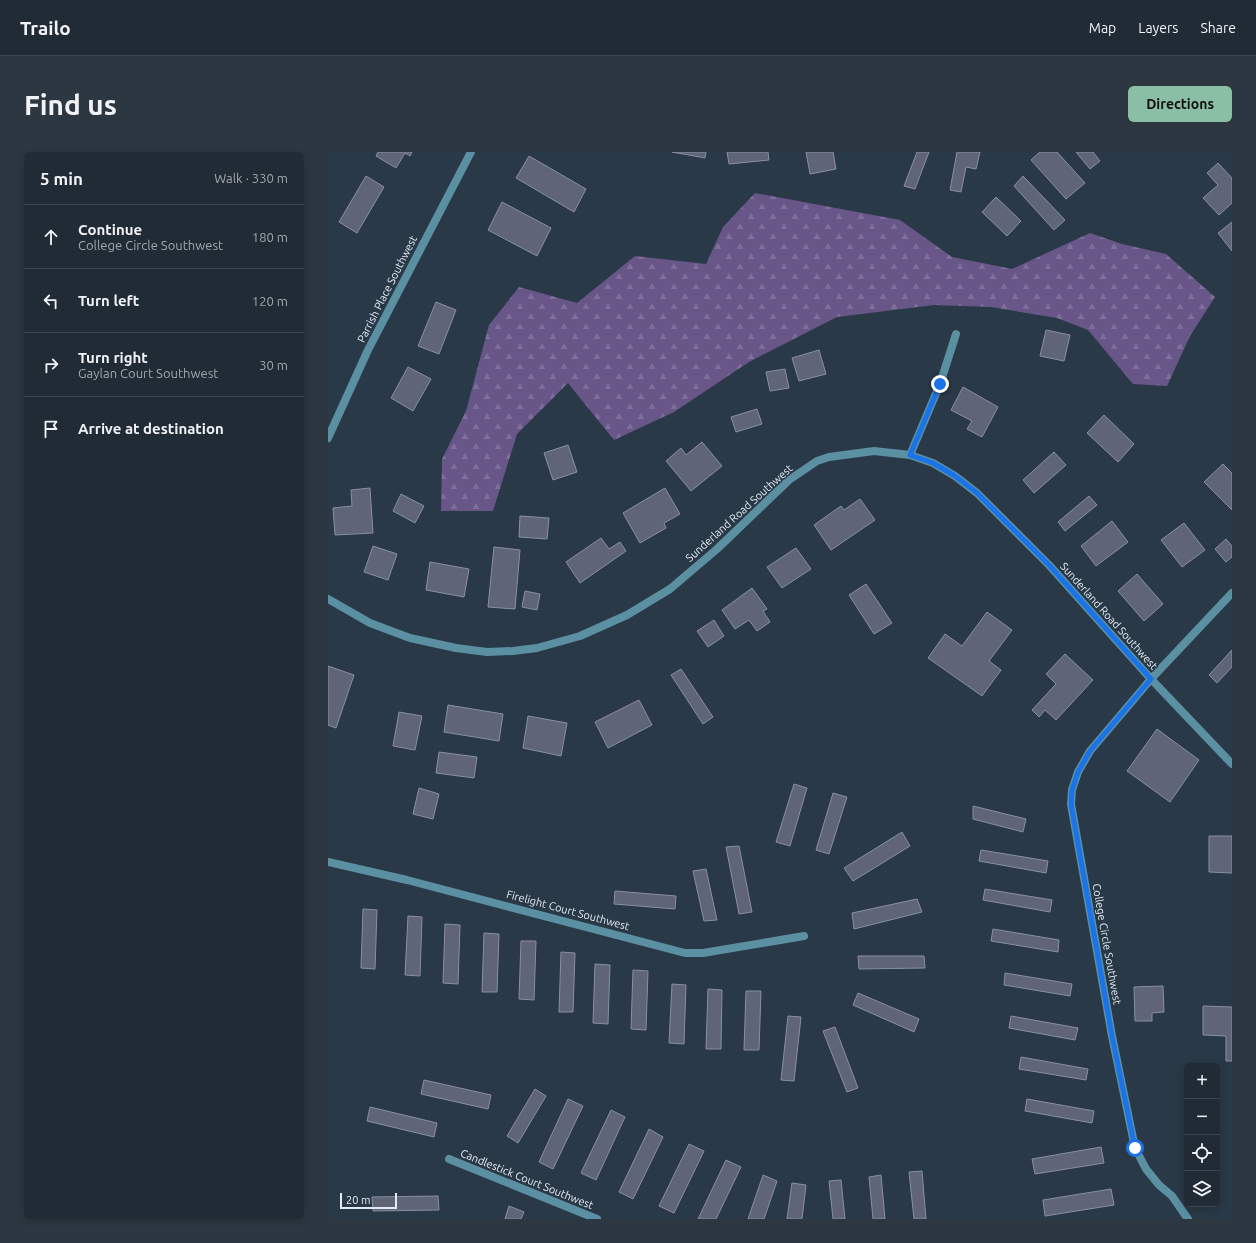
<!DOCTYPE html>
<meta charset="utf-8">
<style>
body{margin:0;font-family:Ubuntu,sans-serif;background:#2d3741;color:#f1f3f6}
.controls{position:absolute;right:12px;bottom:12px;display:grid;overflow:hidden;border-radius:6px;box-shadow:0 2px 10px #0003}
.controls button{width:36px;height:36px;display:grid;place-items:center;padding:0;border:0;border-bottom:1px solid #3d4750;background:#202b35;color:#f1f3f6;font:20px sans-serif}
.scale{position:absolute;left:12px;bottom:10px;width:57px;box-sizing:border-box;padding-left:4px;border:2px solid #e2ebf4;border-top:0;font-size:11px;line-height:14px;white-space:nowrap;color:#e2ebf4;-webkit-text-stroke:3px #2a3947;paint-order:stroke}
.stop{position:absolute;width:12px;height:12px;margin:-9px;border:3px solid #1a73e8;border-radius:50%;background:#fff}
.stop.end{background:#1a73e8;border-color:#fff;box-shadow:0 1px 4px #0008}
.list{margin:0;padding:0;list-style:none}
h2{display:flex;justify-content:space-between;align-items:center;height:52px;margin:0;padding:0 16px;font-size:17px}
h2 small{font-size:13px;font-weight:400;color:#a2a7ad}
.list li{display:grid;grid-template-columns:26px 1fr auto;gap:12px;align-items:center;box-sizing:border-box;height:64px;padding:0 16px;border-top:1px solid #3d4750}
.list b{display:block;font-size:15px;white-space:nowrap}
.list p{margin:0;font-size:13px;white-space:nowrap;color:#a2a7ad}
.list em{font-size:13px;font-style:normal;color:#a2a7ad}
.icon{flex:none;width:22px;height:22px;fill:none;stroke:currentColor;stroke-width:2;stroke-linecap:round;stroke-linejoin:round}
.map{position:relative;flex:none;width:904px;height:1067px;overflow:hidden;border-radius:6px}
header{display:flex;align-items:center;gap:24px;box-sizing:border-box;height:56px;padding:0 20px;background:#202b35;border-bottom:1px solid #3d4750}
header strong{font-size:19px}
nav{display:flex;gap:22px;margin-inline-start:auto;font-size:14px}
.intro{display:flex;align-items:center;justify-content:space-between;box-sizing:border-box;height:96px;padding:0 24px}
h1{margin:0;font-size:28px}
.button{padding:10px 18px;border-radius:6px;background:#8abfa5;color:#111;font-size:14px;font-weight:700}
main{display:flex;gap:24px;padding:0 24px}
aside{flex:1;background:#202b35;border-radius:6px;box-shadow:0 2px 10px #0003}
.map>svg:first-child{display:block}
.forest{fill:url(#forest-firs)}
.building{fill:#5f6477;stroke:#8a90a4}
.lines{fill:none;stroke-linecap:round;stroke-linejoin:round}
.minor{stroke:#5a90a2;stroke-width:8}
.route{stroke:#1a73e8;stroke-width:5}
.labels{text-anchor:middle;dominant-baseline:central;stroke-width:3;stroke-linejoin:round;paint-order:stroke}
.street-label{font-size:11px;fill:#e2ebf4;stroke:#2a3947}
</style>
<header>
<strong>Trailo</strong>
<nav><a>Map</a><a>Layers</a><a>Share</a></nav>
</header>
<div class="intro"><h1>Find us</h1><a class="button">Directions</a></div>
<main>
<aside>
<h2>5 min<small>Walk · 330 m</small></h2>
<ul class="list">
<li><svg class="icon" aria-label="ahead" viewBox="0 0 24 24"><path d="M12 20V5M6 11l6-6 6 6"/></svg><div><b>Continue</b><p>College Circle Southwest</p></div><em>180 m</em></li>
<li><svg class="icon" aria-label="left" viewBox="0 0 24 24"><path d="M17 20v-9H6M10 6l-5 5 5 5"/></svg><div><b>Turn left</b></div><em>120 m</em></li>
<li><svg class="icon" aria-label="right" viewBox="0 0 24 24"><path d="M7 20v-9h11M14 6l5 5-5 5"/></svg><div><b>Turn right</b><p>Gaylan Court Southwest</p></div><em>30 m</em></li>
<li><svg class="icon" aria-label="arrive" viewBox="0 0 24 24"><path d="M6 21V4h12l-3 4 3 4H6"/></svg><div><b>Arrive at destination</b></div></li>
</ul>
</aside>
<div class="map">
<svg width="904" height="1067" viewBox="0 0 904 1067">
<defs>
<pattern id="forest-firs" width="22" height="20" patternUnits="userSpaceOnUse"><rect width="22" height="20" fill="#685689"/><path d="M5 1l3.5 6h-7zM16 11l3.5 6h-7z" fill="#7d6e9a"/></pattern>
</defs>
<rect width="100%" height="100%" fill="#2a3947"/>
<!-- forest -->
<path class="forest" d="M427,41L572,68L624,105L684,117L762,81L794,92L838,102L887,145L862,184L839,234L805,232L760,178L729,166L663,155L606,153L509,165L421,210L346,260L286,288L240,231L189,282L165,359H113L114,307L138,259L161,173L191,135L249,151L307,104L378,112L395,75Z"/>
<!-- building -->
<path class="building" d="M50,0H84L82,4L77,1L68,16L48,4Z
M344,0H378L377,6Z
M399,0H440L441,8L401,12Z
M478,0H505L508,17L482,22Z
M589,0H601L587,37L576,34Z
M629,0H652L648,17L638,15L633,40L622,38Z
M712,0H729L757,31L738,47L703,8Z
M748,0H765L772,9L762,17Z
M201,4L258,37L246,60L188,26Z
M890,11L904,26V51L891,63L875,46L890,33L879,21Z
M38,24L56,35L29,81L11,70Z
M695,24L737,68L726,78L686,34Z
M668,45L693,69L679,84L654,60Z
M174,50L223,76L209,104L160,78Z
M904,70V99L890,81Z
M108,150L128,158L111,202L90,194Z
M718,178L742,183L736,209L712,204Z
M491,198L498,222L471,229L464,206Z
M80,215L103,227L85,259L63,246Z
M457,217L461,236L442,239L438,220Z
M635,235L670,255L654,285L639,277L644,269L623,258Z
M429,257L434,272L408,280L403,265Z
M776,263L806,292L790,310L759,281Z
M374,290L394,314L363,339L338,309L353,296L358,303Z
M240,293L249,320L225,328L216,301Z
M726,300L738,313L706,341L695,328Z
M895,312L904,321V358L876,330Z
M42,336L45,381L7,383L5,356L24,354L23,338Z
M337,336L352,362L336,371L338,376L312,391L295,361Z
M73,342L96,354L87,371L65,359Z
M761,344L769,353L737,379L730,370Z
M532,347L547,368L503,398L486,373L513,354L516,358Z
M192,364L221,366L219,387L191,385Z
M784,369L800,390L768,414L753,394Z
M856,371L877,398L854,415L833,388Z
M273,386L281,397L292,390L298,399L252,431L238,410Z
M898,387L904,394V405L898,410L887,397Z
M45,394L69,402L60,428L36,420Z
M166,395L192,398L187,457L160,455Z
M468,396L483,417L454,436L439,415Z
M102,410L141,417L136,445L98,438Z
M809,422L835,452L816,469L790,439Z
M538,432L564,471L546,482L521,443Z
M424,436L439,457L435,459L442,470L429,479L421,468L407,477L394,458Z
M197,439L212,442L209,458L194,455Z
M659,460L684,478L661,509L673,518L654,544L600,506L617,482L634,494Z
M386,468L396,484L380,495L369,479Z
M904,498V515L889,531L881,523Z
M737,502L765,528L728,568L717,558L711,565L704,558L728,532L718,522Z
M0,514L26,523L8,576L0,573Z
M353,517L385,565L375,572L343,523Z
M311,548L324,573L280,596L267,570Z
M120,553L175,562L171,589L116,580Z
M71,560L94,564L87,598L65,594Z
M200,564L239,571L233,604L195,596Z
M829,577L871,608L842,650L799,619Z
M111,600L149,605L146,626L108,621Z
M466,632L479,636L462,694L448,690Z
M91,636L111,642L105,667L85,662Z
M505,641L519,645L501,702L488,698Z
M645,654L698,667L695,680L645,667Z
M574,680L582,694L525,729L516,716Z
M881,684H904V721L881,720Z
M411,694L424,760L411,762L398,695Z
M653,698L720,709L718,721L651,709Z
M378,717L389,768L376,769L365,719Z
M657,737L724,748L722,760L655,748Z
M287,739L348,744L347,757L286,752Z
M589,747L594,760L526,777L524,761Z
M35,757L49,758L47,817L33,816Z
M80,764L94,765L92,824L77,823Z
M117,772L132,773L130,832L115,831Z
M665,777L731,788L730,800L663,789Z
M156,781L171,782L169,840H154Z
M193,789H208L206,848L191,847Z
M233,800L247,801L245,860H231Z
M530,804H596L597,816L531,817Z
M267,812L282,813L280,872L265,871Z
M305,818L320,819L318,878L303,877Z
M677,821L744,832L742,844L676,833Z
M344,832L358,833L356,892L341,891Z
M835,834L836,860L824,861V869H807L806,835Z
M380,837L394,838L393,897H378Z
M418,839H433L431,898H416Z
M530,841L591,867L586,880L525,853Z
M875,854L904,855V909H898V884L875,883Z
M460,864L473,865L466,929L453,928Z
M683,864L750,876L747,888L681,876Z
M507,875L530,936L519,940L495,879Z
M693,905L760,917L758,928L691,917Z
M96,928L163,943L160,957L93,942Z
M207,937L218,944L190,991L179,984Z
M240,947L255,954L225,1017L211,1010Z
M699,947L766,959L764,971L697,959Z
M42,955L109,971L106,985L39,969Z
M283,958L297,965L268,1028L253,1021Z
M321,977L335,985L305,1047L291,1040Z
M361,992L376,999L346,1061L331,1054Z
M773,995L776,1011L707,1022L704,1007Z
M398,1008L413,1015L388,1067H370Z
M594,1019L598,1067H586L581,1020Z
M435,1023L449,1029L436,1067H420Z
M553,1023L557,1067H545L541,1025Z
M513,1028L517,1067H505L501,1029Z
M464,1031L478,1033L474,1067H459Z
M783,1037L786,1053L717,1064L715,1048Z
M110,1044L111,1058L45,1059L44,1045Z
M181,1054L196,1060L193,1067H177Z"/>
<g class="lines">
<!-- minor -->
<path class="minor" d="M0,286L40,198L143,0
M582,303L612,232L628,182
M0,447L42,471L82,486L128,496L159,500L185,499L209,496L252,484L299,463L342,437L389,397L461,328L489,309L501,305L546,299L582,303L605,311L627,324L649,341L721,413L823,527L904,612
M0,710L79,728L357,801H375L476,784
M121,1007L269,1067
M860,1067L844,1044L831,1033L818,1017L807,996L784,884L743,652L744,638L750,620L762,599L823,527L904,441"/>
</g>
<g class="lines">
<!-- route -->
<path class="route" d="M612,232L582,303L605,311L627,324L649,341L721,413L823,527L762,599L750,620L744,638L743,652L784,884L807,996"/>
</g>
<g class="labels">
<!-- street labels -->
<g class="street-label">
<text transform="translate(59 137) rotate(-63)">Parrish Place Southwest</text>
<text transform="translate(411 361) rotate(-42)">Sunderland Road Southwest</text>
<text transform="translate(781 464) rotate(48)">Sunderland Road Southwest</text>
<text transform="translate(240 758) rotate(15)">Firelight Court Southwest</text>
<text transform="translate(779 792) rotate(80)">College Circle Southwest</text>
<text transform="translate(199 1027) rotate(22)">Candlestick Court Southwest</text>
</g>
</g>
</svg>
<div class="controls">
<button>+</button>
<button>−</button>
<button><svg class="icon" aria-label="locate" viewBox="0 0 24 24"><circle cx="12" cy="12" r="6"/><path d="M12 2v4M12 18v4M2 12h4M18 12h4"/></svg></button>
<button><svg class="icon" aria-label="layers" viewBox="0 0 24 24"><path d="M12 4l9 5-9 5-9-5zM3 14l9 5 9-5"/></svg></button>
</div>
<div class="scale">20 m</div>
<div class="stop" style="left:807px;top:996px"></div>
<div class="stop end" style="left:612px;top:232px"></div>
</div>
</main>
